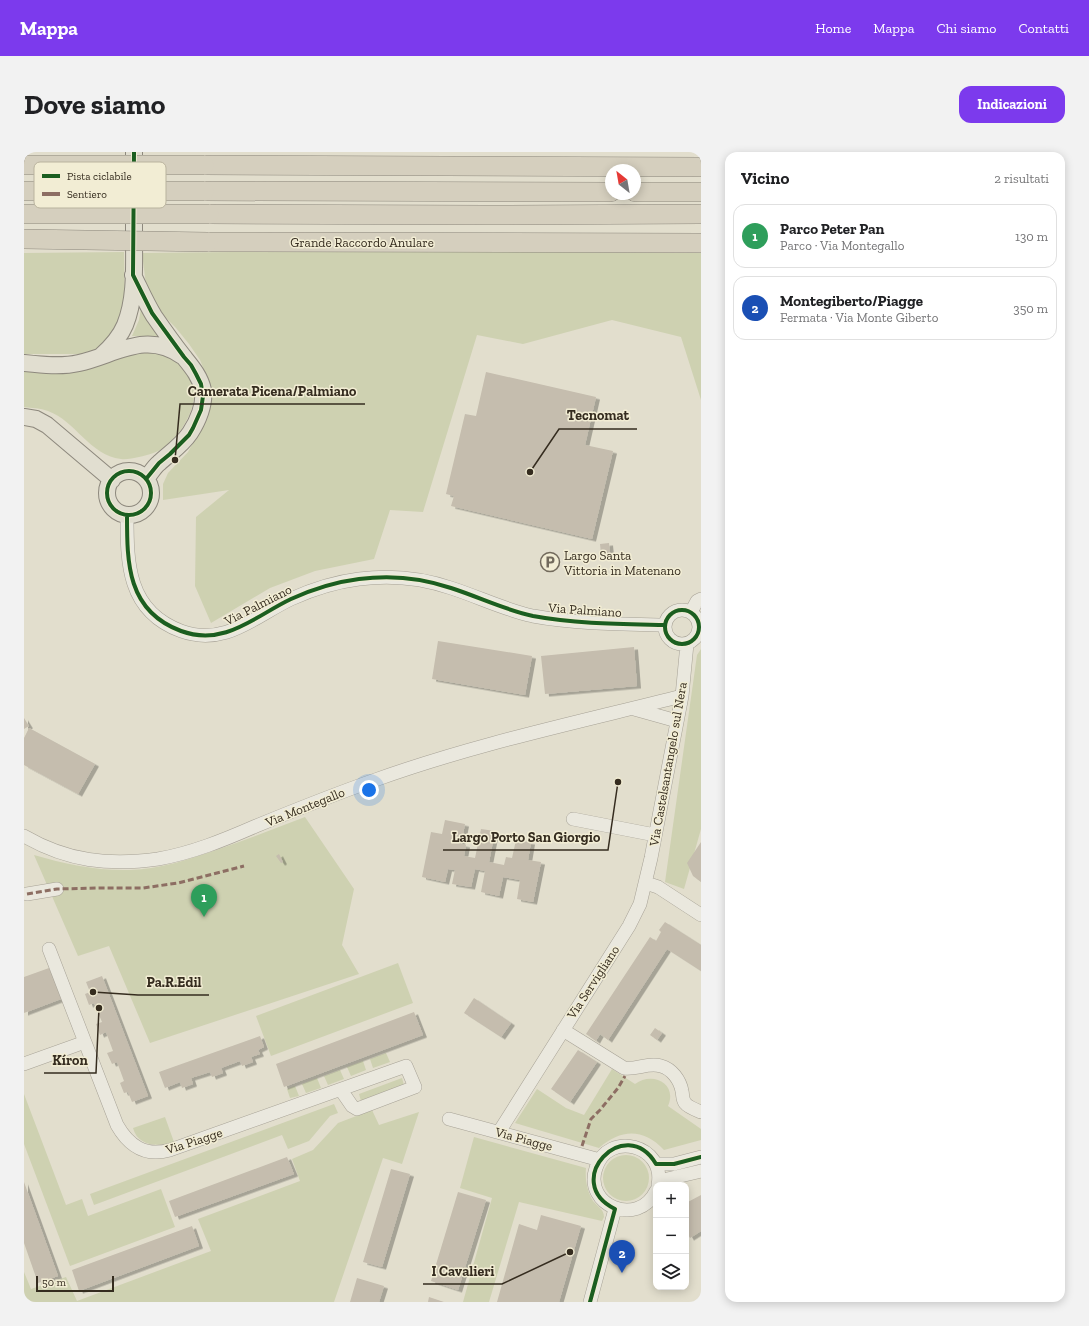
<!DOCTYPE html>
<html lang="it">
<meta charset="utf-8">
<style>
body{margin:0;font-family:"Zilla Slab",serif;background:#f2f2f2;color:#202124}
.controls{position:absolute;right:12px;bottom:12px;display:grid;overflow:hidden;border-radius:8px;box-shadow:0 2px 10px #0003}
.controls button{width:36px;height:36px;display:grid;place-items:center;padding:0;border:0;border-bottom:1px solid #e0e0e0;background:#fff;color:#202124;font:20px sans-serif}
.compass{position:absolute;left:581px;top:12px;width:36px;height:36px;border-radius:50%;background:#fff;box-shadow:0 2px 10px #0003;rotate:329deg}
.scale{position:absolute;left:12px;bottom:10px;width:78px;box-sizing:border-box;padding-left:4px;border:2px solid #352c1f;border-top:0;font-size:11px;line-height:14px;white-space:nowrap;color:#352c1f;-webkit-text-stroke:3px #f2edd4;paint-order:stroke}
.you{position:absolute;left:345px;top:638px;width:14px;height:14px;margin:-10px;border:3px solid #fff;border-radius:50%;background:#1a73e8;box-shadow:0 0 0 6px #1a73e833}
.badge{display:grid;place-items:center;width:26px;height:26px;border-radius:50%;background:#7c3aed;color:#fff;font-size:13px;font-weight:700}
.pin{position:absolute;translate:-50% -33px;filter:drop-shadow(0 1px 2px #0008)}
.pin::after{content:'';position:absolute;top:21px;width:14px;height:12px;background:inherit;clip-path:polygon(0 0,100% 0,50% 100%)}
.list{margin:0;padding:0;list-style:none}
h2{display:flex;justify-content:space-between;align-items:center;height:52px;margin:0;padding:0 16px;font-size:17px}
h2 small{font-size:13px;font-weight:400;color:#757577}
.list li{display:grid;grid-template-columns:26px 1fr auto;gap:12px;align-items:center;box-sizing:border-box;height:64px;margin:0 8px 8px;padding:0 8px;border:1px solid #e0e0e0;border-radius:12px}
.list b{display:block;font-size:15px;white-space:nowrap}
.list p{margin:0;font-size:13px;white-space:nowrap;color:#757577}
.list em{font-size:13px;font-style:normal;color:#757577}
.icon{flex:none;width:22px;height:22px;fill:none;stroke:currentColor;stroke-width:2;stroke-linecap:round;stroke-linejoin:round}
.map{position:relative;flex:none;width:677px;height:1150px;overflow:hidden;border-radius:12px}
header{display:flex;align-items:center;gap:24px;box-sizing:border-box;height:56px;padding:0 20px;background:#7c3aed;color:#fff}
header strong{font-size:19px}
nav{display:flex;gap:22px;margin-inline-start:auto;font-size:14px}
.intro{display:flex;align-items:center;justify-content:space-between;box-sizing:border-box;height:96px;padding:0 24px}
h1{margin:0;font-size:28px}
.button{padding:10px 18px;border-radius:12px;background:#7c3aed;color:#fff;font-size:14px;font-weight:700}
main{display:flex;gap:24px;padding:0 24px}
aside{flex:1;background:#fff;border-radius:12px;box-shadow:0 2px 10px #0003}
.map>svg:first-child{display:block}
.green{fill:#ced1b1}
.building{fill:#c5bdae;filter:url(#shadow)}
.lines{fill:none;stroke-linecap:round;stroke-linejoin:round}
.minor-casing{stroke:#a7a296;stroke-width:14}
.major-casing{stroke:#8d887d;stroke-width:18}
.highway-casing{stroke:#8d887d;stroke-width:20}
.minor{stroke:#eae8de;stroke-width:13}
.major{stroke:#e1ded0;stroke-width:16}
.highway{stroke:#d5cfbe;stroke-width:19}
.highway-bridge-casing{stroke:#8d887d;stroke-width:20;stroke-linecap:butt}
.highway-bridge{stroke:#d5cfbe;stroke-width:19}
.quiet{stroke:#8d6e63;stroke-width:3;stroke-dasharray:6 3;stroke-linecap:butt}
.cycleway-casing{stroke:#f2edd4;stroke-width:6}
.cycleway{stroke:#1b5e20;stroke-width:4}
.labels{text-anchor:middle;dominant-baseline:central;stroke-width:3;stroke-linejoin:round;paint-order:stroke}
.street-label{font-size:13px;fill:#352c1f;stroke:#f2edd4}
.poi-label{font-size:13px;fill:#352c1f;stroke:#f2edd4;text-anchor:start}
.key{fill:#f2edd4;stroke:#b9b39e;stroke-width:1}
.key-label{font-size:11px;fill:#352c1f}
.leader{fill:none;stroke:#352c1f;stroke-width:1.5}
.callout-dot{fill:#352c1f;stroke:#f2edd4;stroke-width:1.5}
.callout-label{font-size:14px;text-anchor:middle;font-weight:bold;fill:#352c1f;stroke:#f2edd4;stroke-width:3;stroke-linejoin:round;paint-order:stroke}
</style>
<header>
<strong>Mappa</strong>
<nav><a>Home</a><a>Mappa</a><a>Chi siamo</a><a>Contatti</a></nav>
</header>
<div class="intro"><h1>Dove siamo</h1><a class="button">Indicazioni</a></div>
<main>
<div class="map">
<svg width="677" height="1150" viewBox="0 0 677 1150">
<defs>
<filter id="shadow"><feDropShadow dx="4" dy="2.5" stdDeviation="0" flood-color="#0004"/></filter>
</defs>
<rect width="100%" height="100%" fill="#e2decd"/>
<!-- green -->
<path class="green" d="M285,99L677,100V248L657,185L588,168L499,192L453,183L399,360L366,358L350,407L291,419L246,436L187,471L171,434L172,365L205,338L139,348V332L144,321L164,300L175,279L184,232L181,220L176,208L165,192L152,176L132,156L122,133L118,101Z
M100,100L101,148L95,172L77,195L67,200L58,202H0V101Z
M117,156L140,184H108L115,168Z
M132,198C139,201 149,204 154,209C163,217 170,232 170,244C170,260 155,284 143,294C135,300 124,303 115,305C109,306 102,308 97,307C65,303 52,269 24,259C16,256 8,256 0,255V219L17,220L103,201Z
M677,497V677L660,737L641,730L673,503Z
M281,665L330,737L318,793L335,822L126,891L85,794L54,804L10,703C41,712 73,719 106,718C137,717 166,707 195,697C224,687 252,676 281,665Z
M374,811L389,851L247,904L232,864Z
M362,901L366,910L349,916L346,907Z
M339,909L342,918L327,924L323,915Z
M588,917L611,932C628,919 654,931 644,954L677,977V988L640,998C619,976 597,977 575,996L491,971L513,937L542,956L560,963Z
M316,918L320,927L304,933L300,924Z
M293,926L297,936L282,941L278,932Z
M378,926L380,933L337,949L335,942Z
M271,934L275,944L266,946L263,937Z
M0,942L42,1053L58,1047L64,1064L137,1037L151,1075L46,1114L0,992Z
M310,952L314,961L306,964L285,989L264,997L258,983L70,1053L66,1042Z
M348,958L355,973L395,960L378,1012L359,1006L310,1150H0V1120L7,1137L42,1125L53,1149L187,1099L174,1067L276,1029L268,1007L289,998L314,971Z
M141,965L150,990C135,995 114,995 109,976Z
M450,985L562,1016C561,1028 563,1039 569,1049C573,1054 580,1057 580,1065L578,1069L495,1050L465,1150H439L468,1046L436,1036Z
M579 1026a23 23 0 1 1 46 0a23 23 0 1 1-46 0Z"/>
<!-- building -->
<path class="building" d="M462,220L572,245L561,293L589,299L568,387L427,354L430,344L422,342L441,262L452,264Z
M585,391L586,401L577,402L576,392Z
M414,489L508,504L501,543L408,527Z
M610,495L613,534L521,542L517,504Z
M0,566L5,574L0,577Z
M5,576L71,612L54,642L0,613V586Z
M421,668L441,672L437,692L442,693L440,704L451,706L457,677L471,679L465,710L480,713L482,705L488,706L492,688L507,690L504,708L517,710L509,750L493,747L496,728L479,725L475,744L457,740L461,719L451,717L447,735L428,732L431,718L424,717L421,730L398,725L407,680L418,682Z
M677,690V730L669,724L663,711Z
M255,702L259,710L257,711L252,704Z
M641,770L677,793V819L643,797L584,888L576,882L572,889L562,882L626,785L632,789L637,780L635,778Z
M25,816L37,847L0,861V825Z
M78,824L124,944L108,950L104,940L100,941L96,931L100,929L93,910L88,912L83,901L89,899L82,880L76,883L72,872L78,870L70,851L65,853L61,842L66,840L62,830Z
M450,846L487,871L477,885L440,861Z
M390,860L399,883L260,935L252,912Z
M631,876L638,881L633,888L626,883Z
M236,884L240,895L234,898L236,902L227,905L229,910L218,914L216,909L197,916L199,921L188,925L186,920L167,926L169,932L158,936L156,930L141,936L135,920Z
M554,898L573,910L546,950L527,937Z
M263,1005L270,1022L151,1065L145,1049Z
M367,1017L386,1022L358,1115L339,1110Z
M0,1030L34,1124L14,1131L0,1091Z
M434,1040L462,1048L434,1138L407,1129Z
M677,1043V1079L666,1086L662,1079V1051Z
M517,1063L557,1074L535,1150H473L495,1072L513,1078Z
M168,1074L175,1094L55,1139L48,1118Z
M333,1126L360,1134L355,1150H326Z
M405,1145L420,1150H404Z"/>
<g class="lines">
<!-- minor casing -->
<g class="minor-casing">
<path id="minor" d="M103,363C103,411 103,459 157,479C201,495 231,464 267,447C289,437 311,430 335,427C365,423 398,426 427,436C455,445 481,458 509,464C552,472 598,472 641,473
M641 475a17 17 0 1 1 34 0a17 17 0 1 1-34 0Z
M667,460L673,449L677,447
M610,557L653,569
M549,667L631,683
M0,684C43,709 85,714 134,707C168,701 200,688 232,674C271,658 311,642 351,628C451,592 555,570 658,544
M622,731L634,735L677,763
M3,742L33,737
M25,797L93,973C105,994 121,1005 146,998L382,914L391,935L333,957L328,954L317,938
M539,878L600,916C613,918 624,910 637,914C648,917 656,928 658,939C659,943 658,947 661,951C664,955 672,958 677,960
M0,912L61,890
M425,967L576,1008
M475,980L605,774L616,752L627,706L658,544L663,492
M632,1012H650L677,1005
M635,1029L677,1019
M632,1039C614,1076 559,1054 572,1016C584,978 642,993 634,1033
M566,1150L591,1057"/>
</g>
<!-- major casing -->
<g class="major-casing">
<path id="major" d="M109,123C116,137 122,151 130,164C139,177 149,191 159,204C167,214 176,224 179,238C181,252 174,269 166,281C158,293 146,301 135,311C130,315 126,322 122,327
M77,204C87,195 96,185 101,173C112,146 110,114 110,85C110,57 110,28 110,0
M0,211C18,213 38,215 55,211C91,203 122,178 158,204
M0,265L12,267L23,273L88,328
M83 341a22 22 0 1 1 44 0a22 22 0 1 1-44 0Z"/>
</g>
<!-- highway casing -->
<g class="highway-casing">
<path id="highway" d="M180,13L677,15
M180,39L587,40
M611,40H677
M185,62L462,63L677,62
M184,90L677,91"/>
</g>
<!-- minor -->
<use href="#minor" class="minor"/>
<!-- major -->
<use href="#major" class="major"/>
<!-- highway -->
<use href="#highway" class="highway"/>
<!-- highway-bridge casing -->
<g class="highway-bridge-casing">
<path id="highway-bridge" d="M0,13H180
M0,39H180
M0,62H185
M0,87L184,90"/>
</g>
<!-- highway-bridge -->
<use href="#highway-bridge" class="highway-bridge"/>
<!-- quiet -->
<path class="quiet" d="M3,742L33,737L77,736H119L154,731L220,714
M558,994L567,967L576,958L594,936L601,924"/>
<!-- cycleway casing -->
<g class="cycleway-casing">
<path id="cycleway" d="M110,0L109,123L128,161L160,205L167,213L172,222L177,232L179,244L177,258L169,276L165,283L146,302L135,311L122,327
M83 341a22 22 0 1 1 44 0a22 22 0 1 1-44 0Z
M103,363C103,411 103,459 157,479C201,495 231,464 267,447C289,437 311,430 335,427C365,423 398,426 427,436C455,445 481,458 509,464C552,472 598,472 641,473
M641 475a17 17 0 1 1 34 0a17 17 0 1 1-34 0Z
M566,1150L591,1057C536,1030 601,960 632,1012H650L677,1005"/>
</g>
<!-- cycleway -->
<use href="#cycleway" class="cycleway"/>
</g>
<!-- icons -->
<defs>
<g id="parking-ring" transform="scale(1)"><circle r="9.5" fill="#f2edd4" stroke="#726a5c" stroke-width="1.5"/><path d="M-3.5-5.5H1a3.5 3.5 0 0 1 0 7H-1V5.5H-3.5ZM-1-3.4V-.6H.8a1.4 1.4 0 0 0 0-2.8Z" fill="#726a5c"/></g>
</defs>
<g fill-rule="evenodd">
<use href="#parking-ring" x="526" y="410"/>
</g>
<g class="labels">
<!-- street labels -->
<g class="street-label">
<text x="338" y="90">Grande Raccordo Anulare</text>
<text transform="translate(234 453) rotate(-27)">Via Palmiano</text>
<text transform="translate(561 458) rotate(4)">Via Palmiano</text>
<text transform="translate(644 612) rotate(-80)">Via Castelsantangelo sul Nera</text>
<text transform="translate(281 655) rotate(-22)">Via Montegallo</text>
<text transform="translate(569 830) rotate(-57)">Via Servigliano</text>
<text transform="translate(500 987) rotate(15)">Via Piagge</text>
<text transform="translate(170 989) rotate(-18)">Via Piagge</text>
</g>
<!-- poi labels -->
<g class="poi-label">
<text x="540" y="403">Largo Santa<tspan x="540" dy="15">Vittoria in Matenano</tspan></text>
</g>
</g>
<!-- legend -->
<rect x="10" y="10" width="132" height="46" rx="6" class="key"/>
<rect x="18" y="22" width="18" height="4" fill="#1b5e20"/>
<rect x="18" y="40" width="18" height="4" fill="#8d6e63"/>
<g class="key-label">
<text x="43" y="28">Pista ciclabile</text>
<text x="43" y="46">Sentiero</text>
</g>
<!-- callouts -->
<path class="leader" d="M151 308L156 252H341M506 320L535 277H613M594 630L584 698H419M69 840L114 843H185M75 856L72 921H20M546 1100L478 1132H399"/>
<g class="callout-dot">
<circle cx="151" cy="308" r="4"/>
<circle cx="506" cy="320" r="4"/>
<circle cx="594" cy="630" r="4"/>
<circle cx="69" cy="840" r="4"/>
<circle cx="75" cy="856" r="4"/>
<circle cx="546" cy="1100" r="4"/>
</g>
<g class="callout-label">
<text x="248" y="244">Camerata Picena/Palmiano</text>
<text x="574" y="268">Tecnomat</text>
<text x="502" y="690">Largo Porto San Giorgio</text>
<text x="150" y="835">Pa.R.Edil</text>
<text x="46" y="913">Kíron</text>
<text x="439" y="1124">I Cavalieri</text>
</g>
</svg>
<div class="controls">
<button>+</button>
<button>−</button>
<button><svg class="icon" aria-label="layers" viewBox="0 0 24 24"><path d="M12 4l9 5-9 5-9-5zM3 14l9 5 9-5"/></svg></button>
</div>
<svg class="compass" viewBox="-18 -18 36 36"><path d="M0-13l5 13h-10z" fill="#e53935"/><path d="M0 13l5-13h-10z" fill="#757577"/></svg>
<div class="scale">50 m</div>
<div class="you"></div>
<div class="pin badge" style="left:180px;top:765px;background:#2e9e5b">1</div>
<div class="pin badge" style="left:598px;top:1121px;background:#1a4fb4">2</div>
</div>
<aside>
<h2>Vicino<small>2 risultati</small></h2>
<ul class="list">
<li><span class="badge" style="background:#2e9e5b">1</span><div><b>Parco Peter Pan</b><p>Parco · Via Montegallo</p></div><em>130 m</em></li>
<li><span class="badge" style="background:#1a4fb4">2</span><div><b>Montegiberto/Piagge</b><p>Fermata · Via Monte Giberto</p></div><em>350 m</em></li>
</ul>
</aside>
</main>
